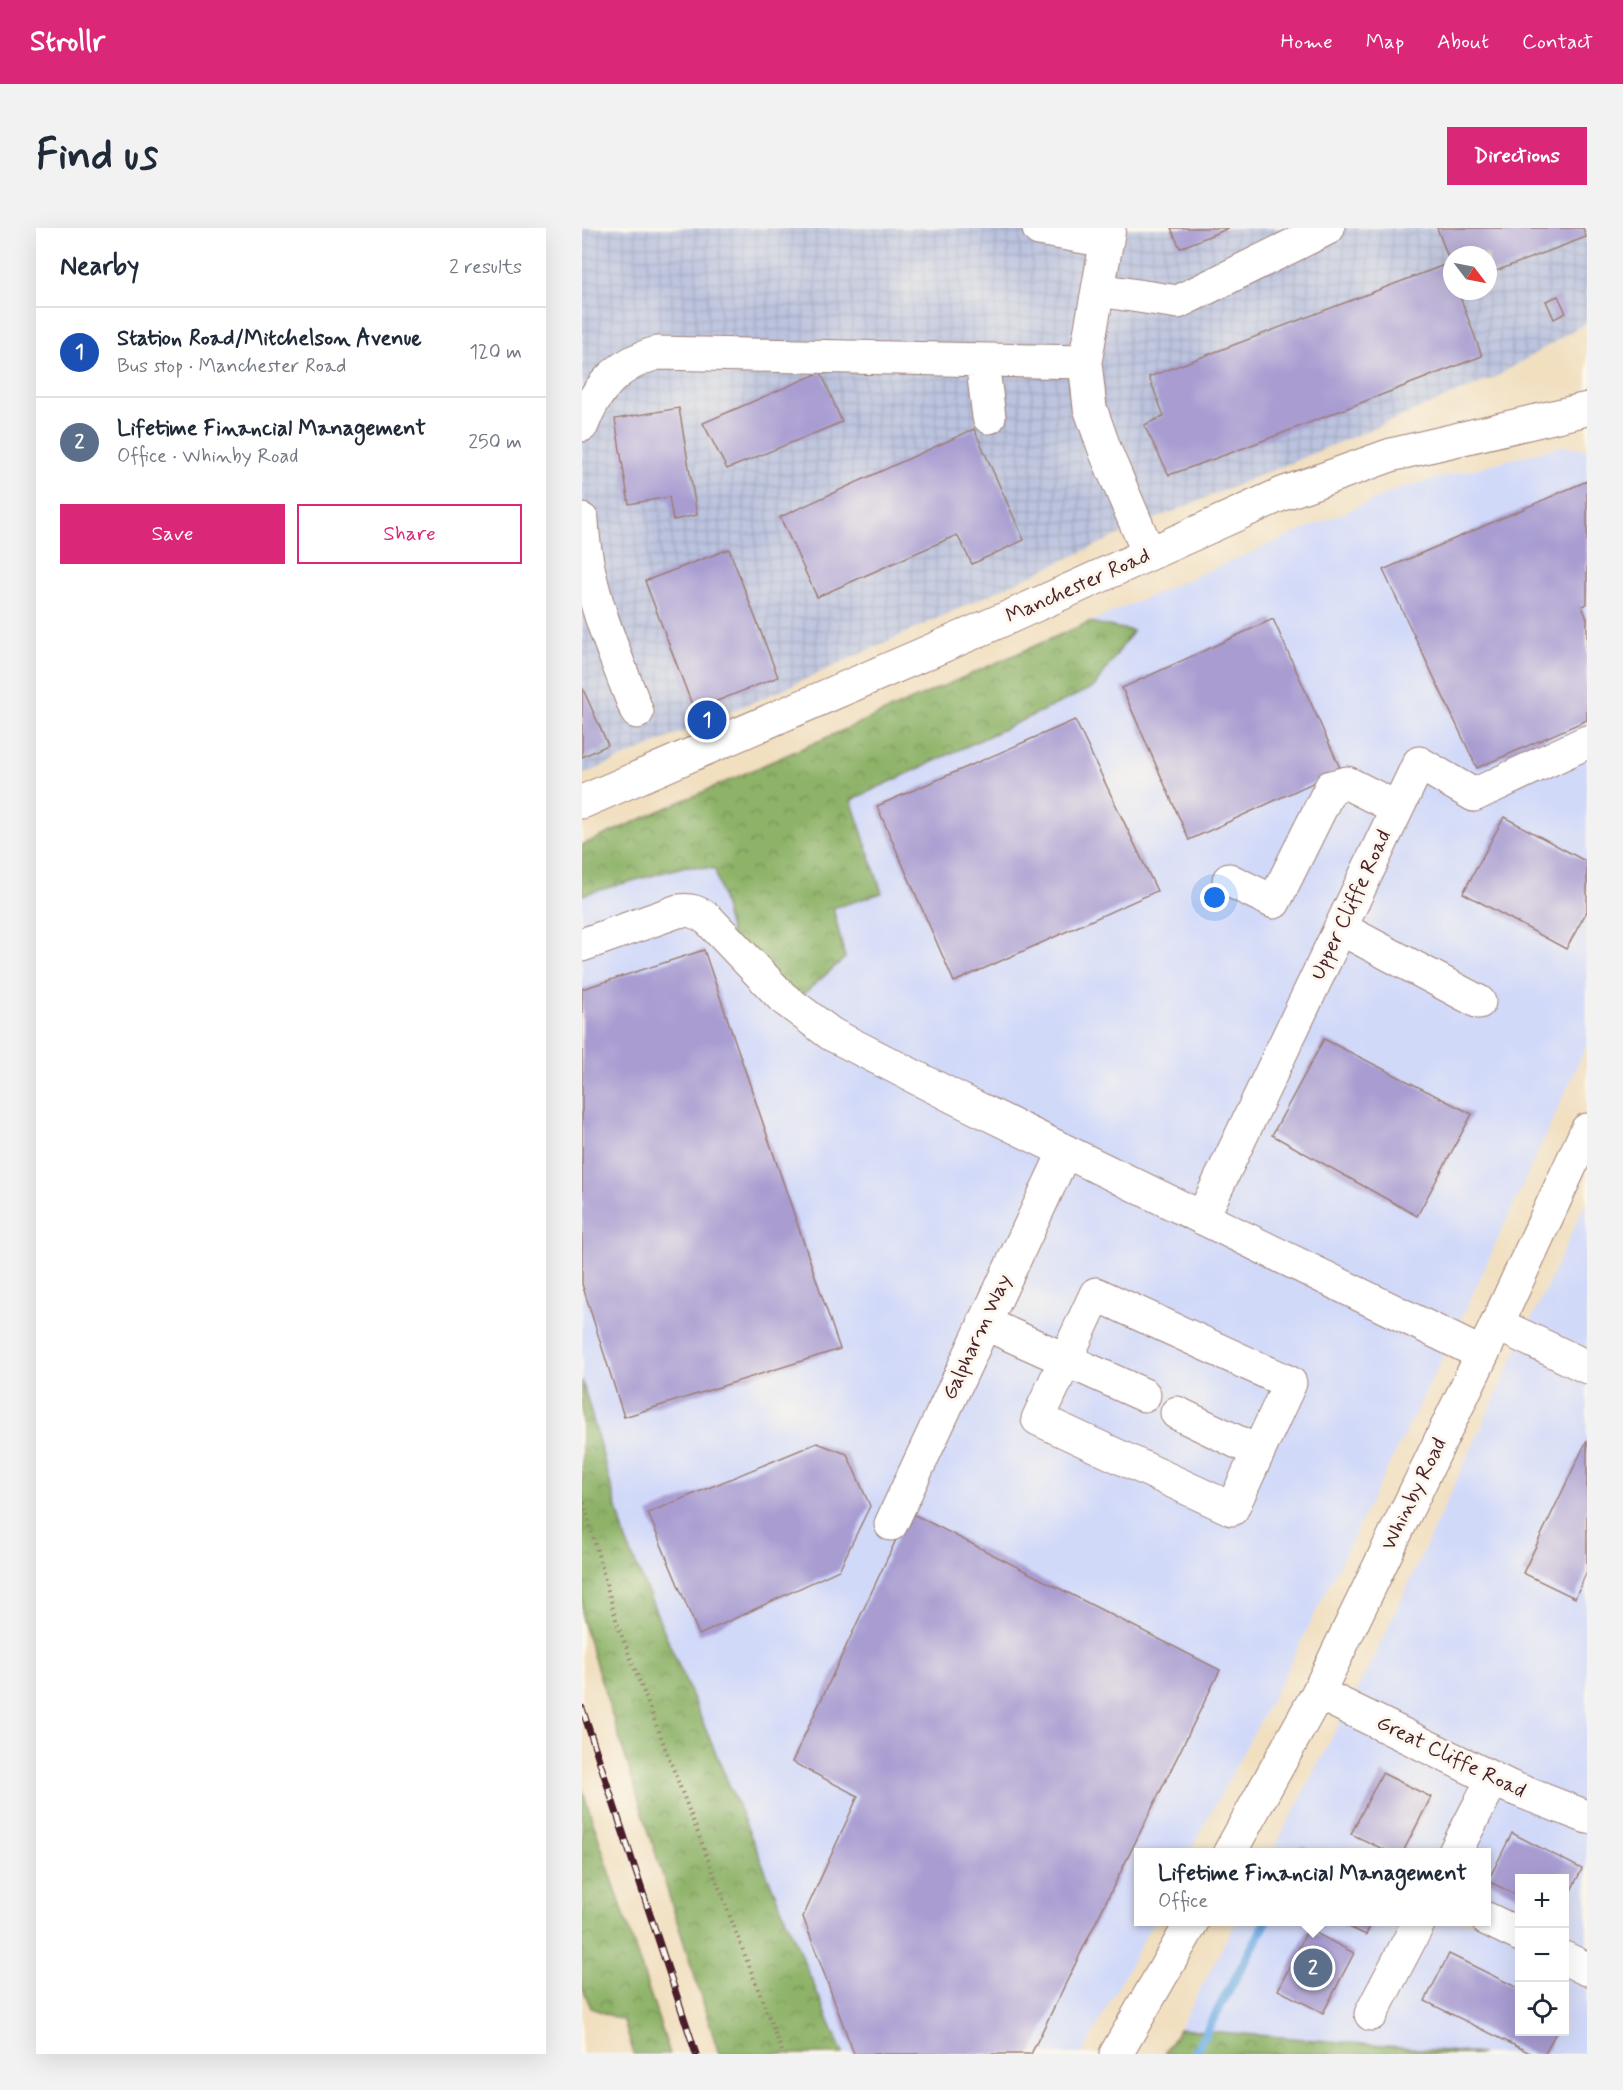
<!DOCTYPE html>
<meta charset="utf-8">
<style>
body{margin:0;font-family:Mynerve,sans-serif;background:#f2f2f3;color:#1f2937}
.controls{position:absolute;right:18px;bottom:18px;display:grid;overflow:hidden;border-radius:0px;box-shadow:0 6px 24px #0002}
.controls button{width:54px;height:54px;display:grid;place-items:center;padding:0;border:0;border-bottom:2px solid #e0e1e3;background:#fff;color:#1f2937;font:30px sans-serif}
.compass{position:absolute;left:861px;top:18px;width:54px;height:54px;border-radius:50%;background:#fff;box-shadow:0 6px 24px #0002;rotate:122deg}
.you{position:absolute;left:633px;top:670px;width:21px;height:21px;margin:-15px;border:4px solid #fff;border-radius:50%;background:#1a73e8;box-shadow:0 0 0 9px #1a73e833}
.badge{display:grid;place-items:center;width:39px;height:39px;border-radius:50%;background:#db2777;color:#fff;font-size:20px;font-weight:700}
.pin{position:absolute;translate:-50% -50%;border:3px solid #fff;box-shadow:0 2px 6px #0006}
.popup{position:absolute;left:552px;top:1620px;width:357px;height:78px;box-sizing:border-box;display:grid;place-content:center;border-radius:0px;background:#fff;filter:drop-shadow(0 2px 4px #0005);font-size:20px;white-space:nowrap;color:#747a83}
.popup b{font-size:22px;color:#1f2937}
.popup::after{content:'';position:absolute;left:50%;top:100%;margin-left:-12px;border:12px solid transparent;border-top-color:#fff}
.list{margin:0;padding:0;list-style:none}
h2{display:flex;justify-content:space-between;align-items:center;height:78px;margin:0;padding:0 24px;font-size:26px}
h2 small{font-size:20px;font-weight:400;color:#747a83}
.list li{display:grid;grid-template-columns:39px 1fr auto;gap:18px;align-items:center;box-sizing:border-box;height:90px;padding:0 24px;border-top:2px solid #e0e1e3}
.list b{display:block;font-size:22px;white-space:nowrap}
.list p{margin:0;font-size:20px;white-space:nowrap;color:#747a83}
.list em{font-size:20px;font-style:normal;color:#747a83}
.actions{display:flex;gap:12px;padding:18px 24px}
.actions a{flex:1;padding:14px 0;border:2px solid #db2777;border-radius:0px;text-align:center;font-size:21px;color:#db2777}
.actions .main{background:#db2777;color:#fff}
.icon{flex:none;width:33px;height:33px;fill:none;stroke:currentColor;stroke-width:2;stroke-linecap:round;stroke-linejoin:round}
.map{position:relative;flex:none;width:1005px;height:1826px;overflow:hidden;border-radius:0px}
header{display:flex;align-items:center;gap:36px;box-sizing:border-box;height:84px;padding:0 30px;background:#db2777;color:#fff}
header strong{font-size:28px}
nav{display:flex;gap:33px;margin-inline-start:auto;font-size:21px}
.intro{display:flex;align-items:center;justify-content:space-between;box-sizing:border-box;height:144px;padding:0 36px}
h1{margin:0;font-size:42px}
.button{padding:15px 27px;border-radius:0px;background:#db2777;color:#fff;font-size:21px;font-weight:700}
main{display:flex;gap:36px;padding:0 36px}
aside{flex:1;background:#fff;border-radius:0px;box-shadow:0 6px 24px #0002}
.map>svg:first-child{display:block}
.built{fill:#d1d9f9;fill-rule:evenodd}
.industrial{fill:url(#industrial-grid);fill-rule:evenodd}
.forest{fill:url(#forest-crowns);stroke:#6c6849;stroke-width:1.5}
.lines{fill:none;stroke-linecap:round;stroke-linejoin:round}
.stream{stroke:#73afe4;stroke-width:9}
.building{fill:#a89cd1}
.minor-casing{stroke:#9e7f76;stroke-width:35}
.major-casing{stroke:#9e7f76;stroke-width:35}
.highway-casing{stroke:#9e7f76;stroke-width:35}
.path{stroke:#9e7f76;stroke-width:4;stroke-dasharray:1.5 4.5;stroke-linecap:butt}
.minor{stroke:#fff;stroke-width:33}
.major{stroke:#fff;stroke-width:33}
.highway{stroke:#fff;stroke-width:33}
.rail-casing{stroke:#4a1f2b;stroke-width:7}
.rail{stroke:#fbf7ec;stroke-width:4.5;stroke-dasharray:14;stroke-linecap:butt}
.labels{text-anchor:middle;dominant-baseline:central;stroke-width:6;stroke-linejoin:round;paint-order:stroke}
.street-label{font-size:21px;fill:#4a1f2b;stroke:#fbf7ec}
</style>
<header>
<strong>Strollr</strong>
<nav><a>Home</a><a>Map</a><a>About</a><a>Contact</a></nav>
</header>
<div class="intro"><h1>Find us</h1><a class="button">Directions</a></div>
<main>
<aside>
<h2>Nearby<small>2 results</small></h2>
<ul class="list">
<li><span class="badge" style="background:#1a4fb4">1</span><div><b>Station Road/Mitchelson Avenue</b><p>Bus stop · Manchester Road</p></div><em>120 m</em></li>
<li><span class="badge" style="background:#5c6f8a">2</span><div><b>Lifetime Financial Management</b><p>Office · Whinby Road</p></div><em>250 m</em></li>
</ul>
<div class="actions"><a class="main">Save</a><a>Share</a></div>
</aside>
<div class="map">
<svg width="1005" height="1826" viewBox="0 0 1005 1826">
<defs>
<pattern id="industrial-grid" width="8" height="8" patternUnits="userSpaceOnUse" patternTransform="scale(1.5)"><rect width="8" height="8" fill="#bbc3de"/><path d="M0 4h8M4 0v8" fill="none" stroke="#a2a7bf"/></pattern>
<pattern id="forest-crowns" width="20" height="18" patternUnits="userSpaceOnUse" patternTransform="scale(1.5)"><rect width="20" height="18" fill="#8db267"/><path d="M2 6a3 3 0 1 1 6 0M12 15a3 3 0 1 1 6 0" fill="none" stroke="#759055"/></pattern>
</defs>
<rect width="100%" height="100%" fill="#fbf7ec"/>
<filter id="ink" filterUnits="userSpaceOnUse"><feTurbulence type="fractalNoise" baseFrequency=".0167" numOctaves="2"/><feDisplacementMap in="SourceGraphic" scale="12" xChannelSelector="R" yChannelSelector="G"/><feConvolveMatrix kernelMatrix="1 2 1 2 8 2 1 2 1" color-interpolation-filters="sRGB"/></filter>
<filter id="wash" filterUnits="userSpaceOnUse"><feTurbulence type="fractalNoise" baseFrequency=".008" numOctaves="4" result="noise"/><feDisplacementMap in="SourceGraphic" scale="24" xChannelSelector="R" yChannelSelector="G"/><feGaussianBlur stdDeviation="1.35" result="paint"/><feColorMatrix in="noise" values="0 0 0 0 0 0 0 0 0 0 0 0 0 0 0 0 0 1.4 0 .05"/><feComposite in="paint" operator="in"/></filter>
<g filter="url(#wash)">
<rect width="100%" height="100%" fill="#f1dfc0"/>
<!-- built -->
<path class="built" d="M979,218L1005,221V817L870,1111L702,1448L608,1624H557V1694H571L500,1826H261L44,1313L0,1152V617L507,394L819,260Z
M1005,972V1826H900L597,1801L654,1694H905V1624H690L796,1421ZM938,1650H982V1804H938Z"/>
<!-- industrial -->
<path class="industrial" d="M0,0H1005V94L914,149L554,299L206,459L0,547ZM870,27H906V63H870Z"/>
<!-- forest -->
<path class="forest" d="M507,394L551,403L512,459L269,572L300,665L251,680L263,730L219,768L153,723L133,641L104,638L0,667V617Z
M0,1152L44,1313L261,1826H137L0,1392Z
M0,1559L1,1563L88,1826H52L42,1793L9,1780L0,1758Z
M597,1801L625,1803L900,1826H582Z"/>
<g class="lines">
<!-- stream -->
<path class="stream" d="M721,1624V1623
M612,1826L684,1694"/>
</g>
<g id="blocks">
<!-- building -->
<path class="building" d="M589,0H647L598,20Z
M855,0H1001L1004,9L906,46V27H870V40Z
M865,36L870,48V63H876L900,128L654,223L587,247L562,197L582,188L567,149Z
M976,68L984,85L972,91L964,73Z
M239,144L260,194L145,241L121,195Z
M97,180L115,287L91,292L87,269L47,276L33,191Z
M392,201L442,312L390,336L375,307L235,369L198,289Z
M1005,253V376L1000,378L1005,391V492L895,540L801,342Z
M147,321L196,449L112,482L63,353Z
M691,391L759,542L607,612L540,460Z
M0,459L26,517L0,529Z
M493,492L575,663L372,754L295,578Z
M922,589L1005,634V683L984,721L881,665Z
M122,722L258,1121L42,1189L0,1056V761Z
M742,811L890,886L835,988L690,907Z
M1005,1212V1343L993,1370L941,1345Z
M235,1215L265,1226L288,1278L257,1342L117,1407L66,1285Z
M327,1284L638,1442L449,1826H272L221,1689L276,1568L210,1534Z
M800,1545L849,1569L821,1624H807L769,1606Z
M930,1605L1000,1641L982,1676V1650H938V1669L906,1653Z
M756,1694H790L784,1707Z
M726,1701L772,1725L741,1785L696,1762Z
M867,1726L938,1761V1804H974L963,1826H950L843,1773Z"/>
</g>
</g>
<g filter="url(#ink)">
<use href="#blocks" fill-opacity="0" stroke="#9e7f76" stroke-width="1.5"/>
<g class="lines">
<!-- minor casing -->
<g class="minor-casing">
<path id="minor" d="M527,0L503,134L508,180L524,225L567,326
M457,1L525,13
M516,62L596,74L746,0
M400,133L407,189
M0,197C14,159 36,136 75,125L503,134
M0,292C3,359 31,422 55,484
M647,652L692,674L749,559L765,555L815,580
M758,700L897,774
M0,717L96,683C109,681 115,684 126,691L201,770L249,806L374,870L900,1126
M620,990L837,535L892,567L1005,514
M514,1066L708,1155L650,1281L456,1191Z
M402,1095L562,1167
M915,1096L1005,1139
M595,1185L676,1224
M309,1296L483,923
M736,1465L928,1559L1005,1589
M873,1624L911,1551
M905,1691L938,1707
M982,1730L1005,1741
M789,1786L837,1694"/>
</g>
<!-- major casing -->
<g class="major-casing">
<path id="major" d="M0,574L425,390L700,266L809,227L1005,181"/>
</g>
<!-- highway casing -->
<g class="highway-casing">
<path id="highway" d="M648,1624L736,1465L915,1096L1005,902
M534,1826L610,1694"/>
</g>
<!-- path -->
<path class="path" d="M0,1269L35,1395L201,1826"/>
<!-- minor -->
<use href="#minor" class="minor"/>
<!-- major -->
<use href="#major" class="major"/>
<!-- highway -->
<use href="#highway" class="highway"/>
<!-- rail casing -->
<g class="rail-casing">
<path id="rail" d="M0,1480L114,1826"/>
</g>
<!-- rail -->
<use href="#rail" class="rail"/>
</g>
</g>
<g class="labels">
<!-- street labels -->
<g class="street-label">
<text transform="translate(496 358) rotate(-24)">Manchester Road</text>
<text transform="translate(769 677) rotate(-65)">Upper Cliffe Road</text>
<text transform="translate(395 1109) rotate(-65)">Galpharm Way</text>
<text transform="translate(832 1266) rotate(-64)">Whinby Road</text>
<text transform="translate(869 1529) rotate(26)">Great Cliffe Road</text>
</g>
</g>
</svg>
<div class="controls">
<button>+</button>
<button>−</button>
<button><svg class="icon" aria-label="locate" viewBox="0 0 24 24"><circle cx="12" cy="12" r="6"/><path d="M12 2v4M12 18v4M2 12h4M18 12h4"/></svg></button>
</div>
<svg class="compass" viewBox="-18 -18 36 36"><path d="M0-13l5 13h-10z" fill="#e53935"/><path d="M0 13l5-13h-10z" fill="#747a83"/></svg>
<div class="you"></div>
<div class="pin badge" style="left:125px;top:492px;background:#1a4fb4">1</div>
<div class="pin badge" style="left:731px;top:1740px;background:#5c6f8a">2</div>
<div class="popup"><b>Lifetime Financial Management</b>Office</div>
</div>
</main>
